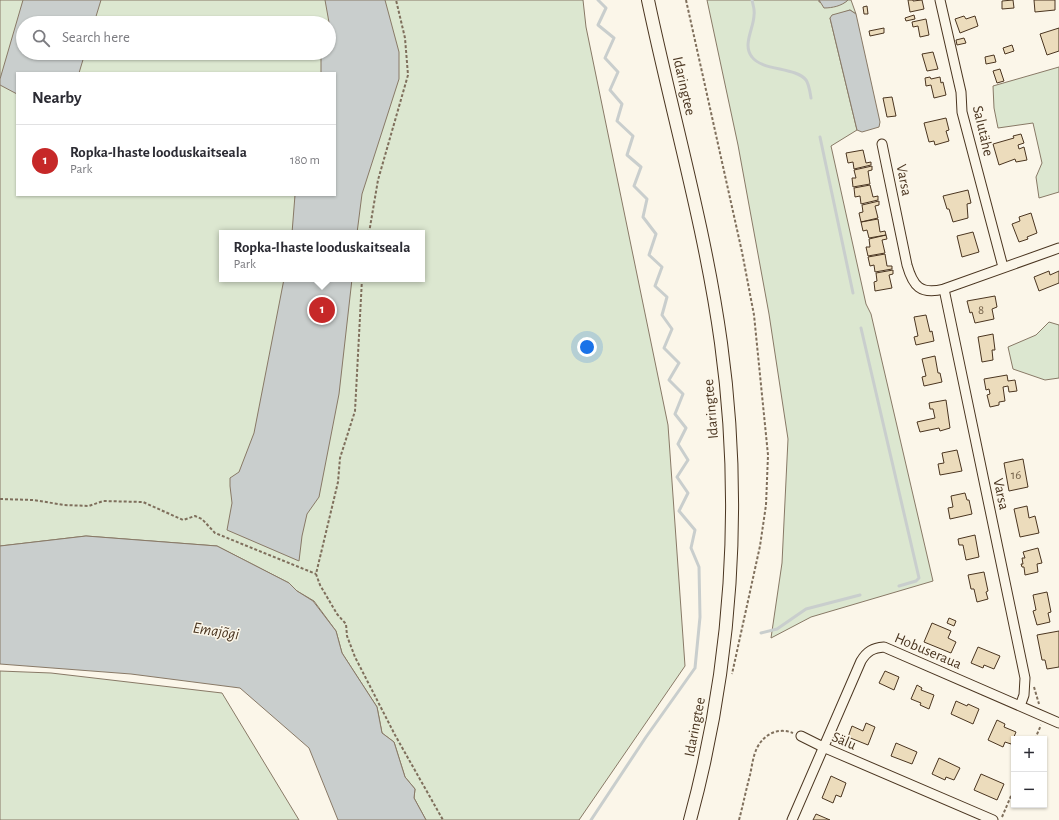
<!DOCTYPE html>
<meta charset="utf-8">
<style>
body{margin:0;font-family:"Alegreya Sans",sans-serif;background:#f2f2f3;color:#2b2b33}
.controls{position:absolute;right:12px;bottom:12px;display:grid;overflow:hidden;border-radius:0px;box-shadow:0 1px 3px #0004}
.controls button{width:36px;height:36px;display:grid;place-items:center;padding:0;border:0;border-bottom:1px solid #e1e1e2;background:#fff;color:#2b2b33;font:20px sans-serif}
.you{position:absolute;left:587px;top:347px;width:14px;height:14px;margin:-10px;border:3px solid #fff;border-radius:50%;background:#1a73e8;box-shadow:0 0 0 6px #1a73e833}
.badge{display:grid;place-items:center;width:26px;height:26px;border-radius:50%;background:#c62828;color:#fff;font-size:13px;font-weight:700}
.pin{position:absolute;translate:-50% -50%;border:2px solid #fff;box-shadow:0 1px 4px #0006}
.popup{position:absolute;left:219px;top:230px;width:206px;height:52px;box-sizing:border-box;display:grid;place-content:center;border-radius:0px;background:#fff;filter:drop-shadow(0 1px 3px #0005);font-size:13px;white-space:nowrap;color:#7c7c81}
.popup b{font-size:15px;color:#2b2b33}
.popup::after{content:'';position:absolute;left:50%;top:100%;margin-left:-8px;border:8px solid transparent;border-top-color:#fff}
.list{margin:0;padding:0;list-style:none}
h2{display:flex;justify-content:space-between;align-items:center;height:52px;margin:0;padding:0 16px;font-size:17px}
h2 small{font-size:13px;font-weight:400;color:#7c7c81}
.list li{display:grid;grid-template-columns:26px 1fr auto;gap:12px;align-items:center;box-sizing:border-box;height:72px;padding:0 16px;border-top:1px solid #e1e1e2}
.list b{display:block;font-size:15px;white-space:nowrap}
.list p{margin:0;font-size:13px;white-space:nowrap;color:#7c7c81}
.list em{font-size:13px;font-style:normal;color:#7c7c81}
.icon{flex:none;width:22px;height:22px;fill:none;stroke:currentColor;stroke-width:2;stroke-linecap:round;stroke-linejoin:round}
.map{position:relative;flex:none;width:1059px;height:820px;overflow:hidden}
.search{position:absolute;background:#fff;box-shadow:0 1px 3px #0004;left:16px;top:16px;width:320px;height:44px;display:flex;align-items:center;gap:10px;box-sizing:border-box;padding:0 14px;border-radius:22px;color:#7c7c81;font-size:15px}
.panel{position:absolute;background:#fff;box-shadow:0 1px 3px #0004;left:16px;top:72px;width:320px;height:124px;border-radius:0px}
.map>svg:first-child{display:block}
.green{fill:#dce7d0;stroke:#887966;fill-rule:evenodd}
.water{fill:#c9cecd;stroke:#887966}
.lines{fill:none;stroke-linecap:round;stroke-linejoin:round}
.stream{stroke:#c9cecd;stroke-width:3}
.building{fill:#ecdcbc;stroke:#4a3520}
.minor-casing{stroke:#4a3520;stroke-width:11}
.secondary-casing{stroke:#4a3520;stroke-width:14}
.path{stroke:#7f6f5c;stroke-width:2;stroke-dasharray:3 2;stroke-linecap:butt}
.minor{stroke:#fbf6e9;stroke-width:9}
.secondary{stroke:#fbf6e9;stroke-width:12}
.labels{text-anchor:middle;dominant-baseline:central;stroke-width:3;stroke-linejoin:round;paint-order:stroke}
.number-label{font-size:13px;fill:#725f47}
.street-label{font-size:15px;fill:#4a3520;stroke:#fbf6e9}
.water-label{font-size:16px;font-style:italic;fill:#4a3520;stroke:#fbf6e9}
</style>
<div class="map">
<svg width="1059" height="820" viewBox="0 0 1059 820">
<rect width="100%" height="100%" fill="#fbf6e9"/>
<!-- green -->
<path class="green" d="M0,0H583L586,27L668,425L685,666L579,820H426L414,798L415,789L405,777L394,742L382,733L377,707L342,653L336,631L314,601L297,591L289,583L217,546L86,536L0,546ZM23,23H329V53H23ZM17,73H335V195H17ZM222,233H422V279H222Z
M707,0H819V2H845L848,0H851L856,14L850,10L830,18L857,130L831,146L866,304L871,314L933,581L811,617L771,638L782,563L788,439L769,314L738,145Z
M1059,67V192L1039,198L1036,177L1042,163L1033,123L998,128L994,108L993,86Z
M1049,322L1059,325V378L1045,380L1013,369L1008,347L1036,335Z
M0,671L51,673L222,693L299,820H0Z"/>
<!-- water -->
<path class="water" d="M23,0H101L94,23H23V53H85L79,73H17V94L0,85V79Z
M325,0H385L399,52V79L362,194L357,233H292L295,195H335V73H321V58L323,53H329L330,28Z
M819,0H848C842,6 832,8 824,8Z
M850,10L856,14L880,122L879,127L862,132L857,130L830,18L832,15Z
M284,279H352L339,394L319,497L307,514L302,536L299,561L227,530L232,503L230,486V478L239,472L254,433Z
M86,536L217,546L289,583L297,591L313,601L336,631L342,653L377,707L382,733L394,742L405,777L415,789L414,798L426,820H338L309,748L240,688L131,674L0,664V546Z"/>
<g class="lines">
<!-- stream -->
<path class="stream" d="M752,0C753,5 755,10 754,15C754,28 742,45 752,57C762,71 796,67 806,80C809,84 810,92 811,98
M820,137L853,293
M861,328L919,578L916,581L899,586
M761,633L777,629L806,609L860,595
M591,820L646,737L695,668L700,617L699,567L691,548L695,530L679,511L688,493L677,477L688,460L678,444L686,428L675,414L683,394L669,380L679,363L664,348L672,329L662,315L667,297L655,286L662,267L649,255L656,234L643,217L647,199L634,186L641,167L627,155L633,136L617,121L622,104L610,90L618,72L605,58L614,38L598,25L606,8L598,0"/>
</g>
<!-- building -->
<path class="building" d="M908,0H913V1L922,0L924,9L910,12Z
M1013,0L1014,8L1002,9V1Z
M1034,0H1055V10L1035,12Z
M867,6L868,14H864L863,7Z
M914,15L915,19L906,21L905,18Z
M964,16L966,19L975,16L978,26L960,33L955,19Z
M926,19L929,35L920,37L918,26L913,27L912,22Z
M884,28V33L870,36L869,31Z
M1059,28V51L1047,55L1040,34Z
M964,38L966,43L957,45L956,40Z
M1012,45L1014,51L1005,54L1003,48Z
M933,52L938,69L927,71L922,54Z
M994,55L996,62L986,64L985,57Z
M1000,69L1004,81L997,83L993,71Z
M930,77L931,79L940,77L941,83L943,82L946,95L934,98L931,85L926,86L925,78Z
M892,97L896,116L887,117L883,98Z
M946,118L949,130L946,131L949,141L935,145L934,141L929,142L924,123Z
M1021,134L1024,143L1018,145L1019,149L1024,147L1027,160L1016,162L1015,159L999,165L993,144L1014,138L1013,136Z
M863,150L866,163L871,162V165L854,169L853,162L848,163L846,153Z
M872,166V170L868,171L870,184L853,187L852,178H856L854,170Z
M870,185L873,197L878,196V200L861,204L860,196L855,197L854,188Z
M968,190L971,203L967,204L968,218L953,222L949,209H947L943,196Z
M879,201V205L875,206L878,218L861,222L859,213L863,212L862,205Z
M1031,213L1037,233L1027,237L1028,239L1019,242L1012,224L1020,221L1019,217Z
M878,219L880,232L885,231L886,235L869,238L867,230L863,231L861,222Z
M973,232L979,252L962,257L957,236Z
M886,235L887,239L882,240L885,253L868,256L866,247H870L869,239Z
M885,254L887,266H892V269L875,272L874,265L870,266L868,257Z
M893,270V274L889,275L892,288L875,291L874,282L877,281L876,273Z
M1049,271L1050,275L1059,271V283L1039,291L1034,277Z
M995,296L997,307L992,309L994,319L975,323L972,312L970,313L967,301Z
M926,315L930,332L932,331L934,341L916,345L914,337L918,336L914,317Z
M993,334L995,350H992L993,360L982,362L978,337Z
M935,356L938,373H940L942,382L924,386L922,377L926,376L922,359Z
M1007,375L1008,381L1015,380L1017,391L1009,392L1008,386L1003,387L1005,401L999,402V405L990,407L987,395L990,394L989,389L986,390L984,379Z
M946,400L950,428L940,431L939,428L920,432L917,422L935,418L933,409H930L929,403Z
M957,450L962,471L940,475L938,464L944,463L942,453Z
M1023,459L1028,487L1009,491L1004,463Z
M965,493L967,500H969L972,514L950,519L948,508L953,507L951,496Z
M1027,506L1029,518L1035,516L1039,533L1020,537L1014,509Z
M975,535L979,557L966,560L963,545H959L958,539Z
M1038,548L1042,563L1037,564L1038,572L1025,575L1024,567H1022L1021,564H1023L1022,558H1025L1023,552Z
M984,572L988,591L986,592L988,599L977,602L974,589H971L968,575Z
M1047,592L1051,612L1048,613L1050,622L1037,625L1033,611L1036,610L1033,595Z
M949,618L956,621L954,626L947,623Z
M932,623L951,631L948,638L956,642L951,653L924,642Z
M1059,631V667L1047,669L1045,660H1042L1037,635Z
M978,647L1000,656L994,669L984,665L983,668L971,663Z
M885,671L899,677L894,690L879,683Z
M917,685L922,688L921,690L934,695L929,709L920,705L921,703L911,699Z
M956,701L967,706L968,704L979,709L973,724L951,714Z
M997,720L1005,724L1004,727L1016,732L1011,744L1005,742L1003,747L988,740Z
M866,723L875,727L868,745L848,737L852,726L863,731Z
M896,743L917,752L912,764L891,756Z
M939,758L960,768L954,780L946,777L945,780L932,774Z
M981,774L1004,784L997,800L974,790Z
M831,776L846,783L841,797L836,795L833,803L822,798Z
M816,814L830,820H813Z"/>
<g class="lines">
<!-- minor casing -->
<g class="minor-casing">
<path id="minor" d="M940,0L961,92L962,112L1003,267
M882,144L907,265C913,286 920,295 944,289
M1020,706L1024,695L1025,678L944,289L1059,248
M801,736L823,747L993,820
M792,820L861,661C867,651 873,648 884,647L1059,723"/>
</g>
<!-- secondary casing -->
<g class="secondary-casing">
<path id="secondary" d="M648,0C672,114 705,227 721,343C743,502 732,666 690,820"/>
</g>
<!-- path -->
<path class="path" d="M686,0L742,252L754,315L768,455L766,505L760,546L732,674
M369,233L378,180L408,75L405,38L396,0
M362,279L355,411L340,458L338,482L316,574L320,585L337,614L346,624L347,636L355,657L395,735L443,820
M0,499L34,500L64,505L89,506L103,501L143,502L183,520L195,516L202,519L215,533L316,574
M1034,687L1039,704
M1035,739L1041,725
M1002,817L1014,789
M739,820C743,805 746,790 750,775C752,766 753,756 757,748C764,734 778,727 793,733"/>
<!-- minor -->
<use href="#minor" class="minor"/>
<!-- secondary -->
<use href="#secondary" class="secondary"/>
</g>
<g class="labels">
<!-- number labels -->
<g class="number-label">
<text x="981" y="310">8</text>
<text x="1016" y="475">16</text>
</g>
<!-- street labels -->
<g class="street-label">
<text transform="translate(684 86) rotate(77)">Idaringtee</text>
<text transform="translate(983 131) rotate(77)">Salutähe</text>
<text transform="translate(904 180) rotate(79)">Varsa</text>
<text transform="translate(711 409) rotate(-95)">Idaringtee</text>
<text transform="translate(1001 494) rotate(78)">Varsa</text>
<text transform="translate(928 651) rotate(23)">Hobuseraua</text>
<text transform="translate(695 727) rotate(-79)">Idaringtee</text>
<text transform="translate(844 741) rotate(23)">Sälu</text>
</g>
<!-- water labels -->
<g class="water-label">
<text transform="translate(216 631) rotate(9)">Emajõgi</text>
</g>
</g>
</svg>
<div class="controls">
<button>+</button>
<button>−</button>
</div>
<div class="you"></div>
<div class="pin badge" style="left:322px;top:310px">1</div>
<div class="popup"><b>Ropka-Ihaste looduskaitseala</b>Park</div>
<div class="search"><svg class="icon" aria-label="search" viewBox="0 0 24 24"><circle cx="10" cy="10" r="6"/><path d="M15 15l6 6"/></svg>Search here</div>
<section class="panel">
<h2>Nearby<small></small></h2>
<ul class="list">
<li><span class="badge">1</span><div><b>Ropka-Ihaste looduskaitseala</b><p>Park</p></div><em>180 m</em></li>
</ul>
</section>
</div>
